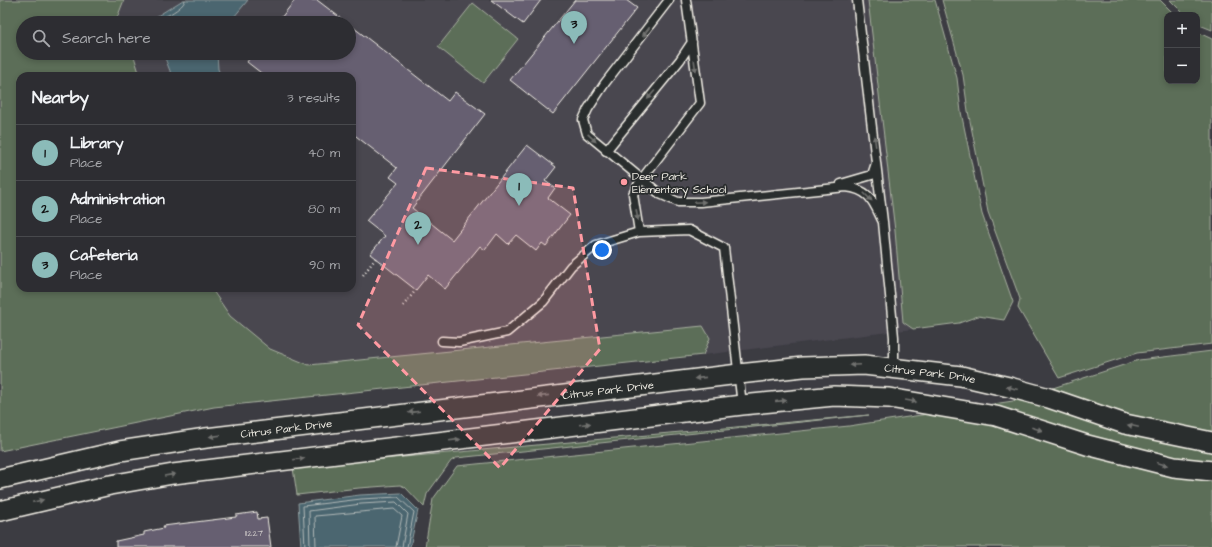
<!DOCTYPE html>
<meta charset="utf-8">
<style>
body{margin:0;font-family:"Architects Daughter",sans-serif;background:#39393e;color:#f1f3f6}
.controls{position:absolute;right:12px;top:12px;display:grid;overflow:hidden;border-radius:8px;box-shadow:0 2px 6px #0003}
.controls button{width:36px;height:36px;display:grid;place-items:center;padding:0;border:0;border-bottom:1px solid #48494d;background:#2d2d32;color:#f1f3f6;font:20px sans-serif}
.you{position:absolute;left:602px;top:250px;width:14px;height:14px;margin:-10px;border:3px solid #fff;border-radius:50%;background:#1a73e8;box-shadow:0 0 0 6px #1a73e833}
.badge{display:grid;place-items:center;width:26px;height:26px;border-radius:50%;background:#8bbbb9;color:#111;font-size:13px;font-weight:700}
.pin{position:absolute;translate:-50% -33px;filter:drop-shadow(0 1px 2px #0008)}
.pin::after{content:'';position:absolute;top:21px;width:14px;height:12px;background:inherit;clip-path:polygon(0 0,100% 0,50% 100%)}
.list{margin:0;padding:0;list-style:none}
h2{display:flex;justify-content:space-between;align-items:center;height:52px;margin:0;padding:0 16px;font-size:17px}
h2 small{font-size:13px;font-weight:400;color:#a7a8ac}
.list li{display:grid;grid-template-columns:26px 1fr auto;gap:12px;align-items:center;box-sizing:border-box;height:56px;padding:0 16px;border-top:1px solid #48494d}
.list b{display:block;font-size:15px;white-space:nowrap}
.list p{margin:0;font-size:13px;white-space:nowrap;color:#a7a8ac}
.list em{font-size:13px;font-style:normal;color:#a7a8ac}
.icon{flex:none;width:22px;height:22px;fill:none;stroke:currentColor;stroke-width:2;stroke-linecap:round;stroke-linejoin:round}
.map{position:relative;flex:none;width:1212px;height:547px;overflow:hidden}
.search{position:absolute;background:#2d2d32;box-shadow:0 2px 6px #0003;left:16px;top:16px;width:340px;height:44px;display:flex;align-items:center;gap:10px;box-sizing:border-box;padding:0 14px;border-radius:22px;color:#a7a8ac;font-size:15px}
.panel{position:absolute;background:#2d2d32;box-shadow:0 2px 6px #0003;left:16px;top:72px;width:340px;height:220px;border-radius:12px}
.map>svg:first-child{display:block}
.built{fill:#494650}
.green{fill:#5c6e58;stroke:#a8b0a0}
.water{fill:#4c6670;stroke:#8f9ea0}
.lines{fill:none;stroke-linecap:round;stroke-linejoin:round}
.shore{stroke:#b1b9b8;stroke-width:1}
.building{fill:#665f71;stroke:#f4f1e8}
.service-casing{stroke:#f4f1e8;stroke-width:11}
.tertiary-casing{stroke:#f4f1e8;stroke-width:22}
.path{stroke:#f4f1e8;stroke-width:2.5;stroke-dasharray:1 3;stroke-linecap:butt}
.service{stroke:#2a2d2e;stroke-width:8}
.tertiary{stroke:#2a2d2e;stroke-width:19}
.oneway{fill:#71726f}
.marked{fill:#ff9aa2;fill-opacity:0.2;stroke:#ff9aa2;stroke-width:3;stroke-dasharray:8 5;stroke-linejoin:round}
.poi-dot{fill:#ff9aa2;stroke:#2a2d2e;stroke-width:1.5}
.labels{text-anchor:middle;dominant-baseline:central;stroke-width:3.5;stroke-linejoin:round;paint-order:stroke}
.number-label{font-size:9px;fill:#d0ccca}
.poi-label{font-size:11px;fill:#f4f1e8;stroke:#2a2d2e;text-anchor:start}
.street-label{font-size:11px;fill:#f4f1e8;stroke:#2a2d2e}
</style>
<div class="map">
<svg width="1212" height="547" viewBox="0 0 1212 547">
<rect width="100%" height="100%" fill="#3c3c42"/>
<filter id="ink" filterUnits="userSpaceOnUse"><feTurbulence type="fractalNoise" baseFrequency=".025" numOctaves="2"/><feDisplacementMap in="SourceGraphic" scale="8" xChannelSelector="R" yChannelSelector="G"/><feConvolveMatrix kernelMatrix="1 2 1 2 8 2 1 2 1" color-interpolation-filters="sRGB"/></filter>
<g filter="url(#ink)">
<!-- built -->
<path class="built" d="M80,0H876L913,329L703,355L214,407L149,421L127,288H352V76H92L89,53H349V23H84Z"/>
<!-- green -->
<path class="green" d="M0,0H124L115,23H23V53H133L140,76H20V288H211L230,316L270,349L309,365L703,326L710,338L703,355L214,407L0,451Z
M868,0H935L957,78L961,112L982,214L1013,302L1004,320L978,316L959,323L913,329L903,322L895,231Z
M942,0H1160L1175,15H1167V81H1197V32L1212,39V344L1137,353L1059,378L1018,308L1020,299L988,212L968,111L963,75Z
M1170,0H1212V30L1197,24V15H1185Z
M473,3L518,39L483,83L438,47Z
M1212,351V547H425L433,499L457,466L849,426L1013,401L1139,360Z
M869,415L456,458L451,461L427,494L424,507L405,487L400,485L359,488L297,495L293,468L349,462Z"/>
<!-- water -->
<path class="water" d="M183,0H248L229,23H146Z
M163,53H217L218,69L221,76H172Z
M401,493L418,510L410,547H301L298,503L360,495Z"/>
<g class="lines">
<!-- shore -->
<path class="shore" d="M152,23C160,19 184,9 185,0
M305,547L303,506L361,499L398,497L414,512L407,547
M310,547L309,511L361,504L396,502L408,514L402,547
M316,547L315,516L394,509L402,516L396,547"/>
</g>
<!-- building -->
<path class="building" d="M295,0H317L347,23H277Z
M491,0H541L523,24Z
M575,0H626L637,8L553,114L510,80Z
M349,24L448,101L455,92L485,114L412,208L452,240L527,145L556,167L545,181L555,188L548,198L570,215L546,246L542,243L536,251L516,235L508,244L497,234L485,250L480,246L445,289L428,275L416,290L370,254L385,236L366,221L398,183L390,177L397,168L352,133V76H265L247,62L253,53H349Z
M257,512L258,519L267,518L271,547H116V541L144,535V532L164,528L163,526L236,517V515Z"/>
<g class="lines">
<!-- service casing -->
<g class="service-casing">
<path id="service" d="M669,0L605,83L588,109L583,120L587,134L660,194L678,202H701L846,187C871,190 873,202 883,222
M857,0L883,222L894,337V367
M606,151L680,60L692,42
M841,184L872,175L876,163
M639,232L633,194L641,180L700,103L686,0
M442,341L459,342L507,332L543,302L571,266L596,245L639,232L689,230L724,248L742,405"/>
</g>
<!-- tertiary casing -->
<g class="tertiary-casing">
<g id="tertiary">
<path id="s1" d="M0,479L120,451L206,438L739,374L803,367L864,365L961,376L1009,387L1049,398L1125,424L1212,442"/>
<path d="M0,511L110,485L173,474L742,405L834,396L889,398L996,416L1087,445L1174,467L1212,471"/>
</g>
</g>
<!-- path -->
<path class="path" d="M363,275L376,258
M403,306L416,290"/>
<!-- service -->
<use href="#service" class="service"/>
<!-- tertiary -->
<use href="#tertiary" class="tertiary"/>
</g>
<!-- one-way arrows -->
<defs><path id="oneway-solid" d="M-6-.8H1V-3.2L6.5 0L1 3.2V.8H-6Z"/></defs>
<g class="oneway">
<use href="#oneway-solid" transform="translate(646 32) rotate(127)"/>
<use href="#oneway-solid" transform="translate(695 66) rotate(82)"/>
<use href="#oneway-solid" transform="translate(651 95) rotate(130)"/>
<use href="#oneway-solid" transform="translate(592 138) rotate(44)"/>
<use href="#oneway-solid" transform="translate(875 141) rotate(-98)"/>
<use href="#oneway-solid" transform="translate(868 197) rotate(45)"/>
<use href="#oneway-solid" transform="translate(700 202) rotate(-3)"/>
<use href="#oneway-solid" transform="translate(637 215) rotate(81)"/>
<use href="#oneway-solid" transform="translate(855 365) rotate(178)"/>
<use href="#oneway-solid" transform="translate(700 378) rotate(174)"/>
<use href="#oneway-solid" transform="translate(1012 388) rotate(-165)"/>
<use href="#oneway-solid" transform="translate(543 396) rotate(174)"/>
<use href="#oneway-solid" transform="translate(781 401) rotate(-5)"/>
<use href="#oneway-solid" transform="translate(911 401) rotate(10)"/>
<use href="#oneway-solid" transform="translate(414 412) rotate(173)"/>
<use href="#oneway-solid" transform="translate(585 424) rotate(-7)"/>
<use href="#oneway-solid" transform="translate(1133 426) rotate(-168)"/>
<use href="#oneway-solid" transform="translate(1037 429) rotate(18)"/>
<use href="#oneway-solid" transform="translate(215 436) rotate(173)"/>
<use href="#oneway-solid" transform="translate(455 440) rotate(-7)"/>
<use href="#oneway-solid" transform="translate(299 459) rotate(-7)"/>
<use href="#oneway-solid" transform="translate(1162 464) rotate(14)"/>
<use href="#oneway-solid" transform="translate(170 475) rotate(-9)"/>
<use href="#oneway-solid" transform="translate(38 501) rotate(-13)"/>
</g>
</g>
<!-- marked area -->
<path class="marked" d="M426,168L573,188L600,349L500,468L358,325Z"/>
<!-- markers -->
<circle class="poi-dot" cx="624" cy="182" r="4"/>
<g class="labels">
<!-- number labels -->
<g class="number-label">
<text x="254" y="533">11227</text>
</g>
<!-- poi labels -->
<g class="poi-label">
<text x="632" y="176">Deer Park<tspan x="632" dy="13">Elementary School</tspan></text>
</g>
<!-- street labels -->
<g class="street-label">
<text stroke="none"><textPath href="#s1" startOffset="939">Citrus Park Drive</textPath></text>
<text stroke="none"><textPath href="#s1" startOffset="615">Citrus Park Drive</textPath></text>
<text stroke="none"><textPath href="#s1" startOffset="291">Citrus Park Drive</textPath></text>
</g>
</g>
</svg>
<div class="controls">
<button>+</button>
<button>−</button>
</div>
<div class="you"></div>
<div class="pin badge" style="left:519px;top:206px">1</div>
<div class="pin badge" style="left:418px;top:245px">2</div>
<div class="pin badge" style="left:574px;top:44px">3</div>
<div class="search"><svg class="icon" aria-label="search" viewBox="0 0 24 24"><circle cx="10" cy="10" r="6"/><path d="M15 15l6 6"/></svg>Search here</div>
<section class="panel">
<h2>Nearby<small>3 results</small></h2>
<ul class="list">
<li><span class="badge">1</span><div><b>Library</b><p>Place</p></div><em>40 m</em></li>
<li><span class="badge">2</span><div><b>Administration</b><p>Place</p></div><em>80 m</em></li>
<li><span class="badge">3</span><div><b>Cafeteria</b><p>Place</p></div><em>90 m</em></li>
</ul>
</section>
</div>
